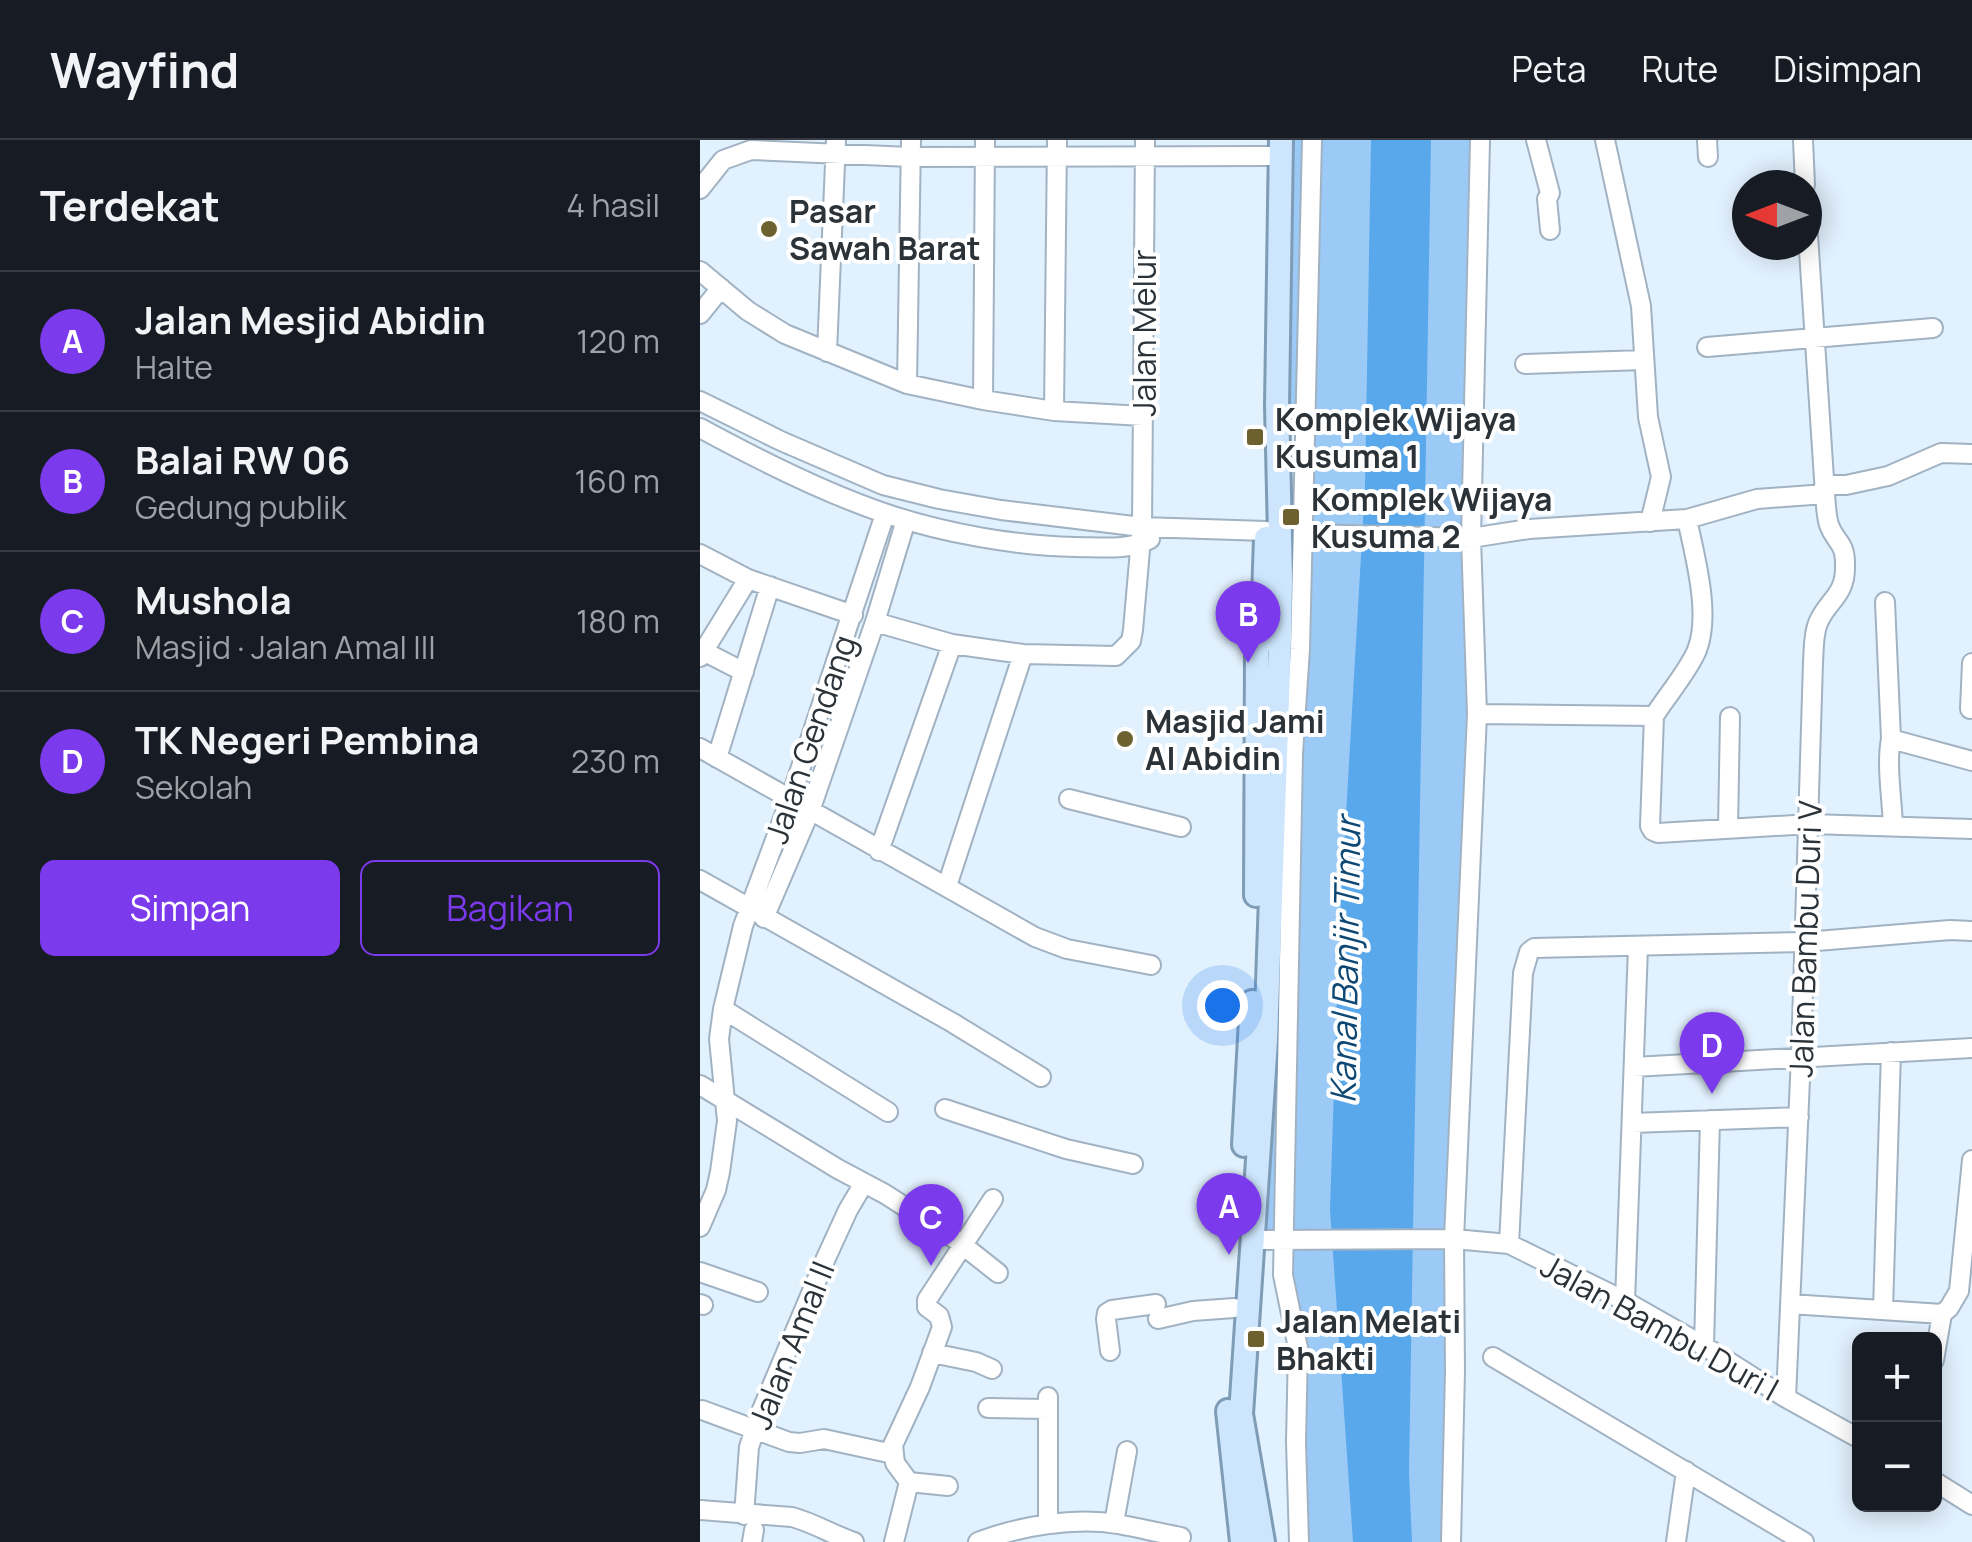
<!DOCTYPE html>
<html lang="id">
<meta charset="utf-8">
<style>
body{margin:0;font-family:Manrope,sans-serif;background:#242831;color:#f1f3f6}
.controls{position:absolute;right:30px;bottom:30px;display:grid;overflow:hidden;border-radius:15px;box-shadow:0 5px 25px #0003}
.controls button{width:90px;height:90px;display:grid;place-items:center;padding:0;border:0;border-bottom:2px solid #363941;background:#171b24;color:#f1f3f6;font:50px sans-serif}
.compass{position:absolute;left:1032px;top:30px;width:90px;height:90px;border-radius:50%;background:#171b24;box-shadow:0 5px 25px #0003;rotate:270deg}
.you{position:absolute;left:522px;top:865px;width:35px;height:35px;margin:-25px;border:8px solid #fff;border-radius:50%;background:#1a73e8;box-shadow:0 0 0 15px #1a73e833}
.badge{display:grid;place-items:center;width:65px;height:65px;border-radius:50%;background:#7c3aed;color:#fff;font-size:32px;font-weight:700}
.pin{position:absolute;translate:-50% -82px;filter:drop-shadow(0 2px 5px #0008)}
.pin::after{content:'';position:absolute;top:52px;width:35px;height:30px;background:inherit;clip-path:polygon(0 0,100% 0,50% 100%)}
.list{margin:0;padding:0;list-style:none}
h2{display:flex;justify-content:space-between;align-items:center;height:130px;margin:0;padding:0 40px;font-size:42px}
h2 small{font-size:32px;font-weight:400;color:#9ea1a6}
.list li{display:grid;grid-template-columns:65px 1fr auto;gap:30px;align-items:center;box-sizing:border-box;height:140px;padding:0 40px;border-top:2px solid #363941}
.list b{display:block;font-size:38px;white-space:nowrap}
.list p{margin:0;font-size:32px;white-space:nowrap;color:#9ea1a6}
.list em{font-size:32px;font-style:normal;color:#9ea1a6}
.actions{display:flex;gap:20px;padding:30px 40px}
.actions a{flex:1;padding:22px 0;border:2px solid #7c3aed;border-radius:15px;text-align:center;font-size:35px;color:#7c3aed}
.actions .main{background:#7c3aed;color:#fff}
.map{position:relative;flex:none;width:1272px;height:1402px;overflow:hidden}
header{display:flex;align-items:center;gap:60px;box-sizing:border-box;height:140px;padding:0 50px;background:#171b24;border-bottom:2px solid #363941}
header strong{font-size:48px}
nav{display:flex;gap:55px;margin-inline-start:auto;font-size:35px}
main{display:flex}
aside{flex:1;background:#171b24}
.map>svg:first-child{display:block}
.green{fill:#9ccaf6}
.water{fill:#5aa8ec}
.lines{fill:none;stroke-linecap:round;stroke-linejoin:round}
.minor-casing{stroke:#a1b2c2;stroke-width:22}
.major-casing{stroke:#7f9cb7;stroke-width:28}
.minor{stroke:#fff;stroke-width:18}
.major{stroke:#cde6fd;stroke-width:22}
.poi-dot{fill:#6d622f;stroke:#fff;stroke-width:4}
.labels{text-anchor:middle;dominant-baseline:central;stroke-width:8;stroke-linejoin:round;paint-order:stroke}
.poi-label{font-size:32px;font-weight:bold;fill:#2b3238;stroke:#fff;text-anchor:start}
.street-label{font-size:32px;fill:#2b3238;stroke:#fff}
.water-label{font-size:35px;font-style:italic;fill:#0e4874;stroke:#fff}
</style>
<header>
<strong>Wayfind</strong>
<nav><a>Peta</a><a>Rute</a><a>Disimpan</a></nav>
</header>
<main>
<aside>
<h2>Terdekat<small>4 hasil</small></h2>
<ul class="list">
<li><span class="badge">A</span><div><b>Jalan Mesjid Abidin</b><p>Halte</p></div><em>120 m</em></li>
<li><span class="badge">B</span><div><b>Balai RW 06</b><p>Gedung publik</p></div><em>160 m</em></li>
<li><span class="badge">C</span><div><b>Mushola</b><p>Masjid · Jalan Amal III</p></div><em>180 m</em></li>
<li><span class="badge">D</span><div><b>TK Negeri Pembina</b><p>Sekolah</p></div><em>230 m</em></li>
</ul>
<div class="actions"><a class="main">Simpan</a><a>Bagikan</a></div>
</aside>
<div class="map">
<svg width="1272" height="1402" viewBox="0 0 1272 1402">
<rect width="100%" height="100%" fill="#e2f1fe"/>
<!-- green -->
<path class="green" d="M581,0H780L777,574L751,1402H599L584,1101L552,1100L590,474L602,456L600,287L593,276L577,265Z"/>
<!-- water -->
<path class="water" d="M671,0H731L709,1333L712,1402H653L630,1070L639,796L665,346Z"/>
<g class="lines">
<!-- minor casing -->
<g class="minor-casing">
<path id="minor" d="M836,0L850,53L847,59L850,90
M905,0L941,166L948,277L961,337L950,382
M1007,0L1008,17
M1103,0L1105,45
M0,49L23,20L51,10L210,17L569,16
M0,131L48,171L85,194L207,244L283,260L354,271L443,276
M0,174L21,148
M1007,207L1233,188
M127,212L136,0
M825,224L943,220
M207,244L211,0
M283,260L285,0
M0,261L81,301L183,345L239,359L301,370L442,387L566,391
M354,271L357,0
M0,288C59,320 124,353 187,374C244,393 316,406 375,407C399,407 430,411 450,399
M1124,345H1146L1188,336L1241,313L1272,314
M603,394L771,398L829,389L987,379L1057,359L1125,354
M0,414L48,439L153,475
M1185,462L1191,599C1186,624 1192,659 1193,686
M175,482L252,504L323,514L416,516L431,501L433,490L442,387L445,0
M3,511L44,532
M0,517L48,439
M1270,569L1272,523
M777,574L954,576
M954,576L950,686L953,691L958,693L1110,684L1272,689
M954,576C966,557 989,530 997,510C1011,474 995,417 987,379
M1191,599L1272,621
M0,608L335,797L367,809L451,825
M17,618L70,446
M369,659L481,687
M1028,689L1030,577
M179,711L252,504
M0,740L253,883L341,937
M247,746L323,514
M64,778L110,671L175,482L206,380
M23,869L188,972
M934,927L1272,908
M0,945L138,1029L185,1054L255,1099L298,1133
M245,969L366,1009L433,1024
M932,983L1099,977
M0,1087L16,1050L20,1032L27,981L19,899L23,869L43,786L90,660L185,374
M552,1100L754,1099L809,1104L925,1161L1004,1206L1086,1258L1160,1299
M809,1104L823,833L829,812L834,808L1105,802L1250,790L1272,791
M0,1132L58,1152
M925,1161L938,807
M0,1164L3,1165
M1090,1164L1242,1174
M1183,1170L1191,912
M458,1179L493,1171L534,1168
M1004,1206L1010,980
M410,1211L406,1179L407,1173L412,1170L456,1164
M232,1213L276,1222L292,1229
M793,1217L1104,1402
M1234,1220L1242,1174L1249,1168L1259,1151L1272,1020
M1086,1258L1101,916L1113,522C1114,510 1113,495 1118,483C1127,461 1145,456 1145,428C1146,401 1136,404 1129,385C1126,375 1126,364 1125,354L1107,80
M288,1268L348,1269
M2,1270L89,1302L100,1303L124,1299L193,1314
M1234,1341L1272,1365
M209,1342L248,1346
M0,1370L92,1377C114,1383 133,1395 154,1402
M44,1375L49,1307L61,1272L126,1118L148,1070L164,1043
M414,1383L427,1311
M348,1384V1257
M52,1402L54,1390
M194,1402L209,1342L195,1323L193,1305L220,1247L242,1187L239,1176L227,1167V1160L293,1059
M278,1402C319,1386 374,1377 418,1384C439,1388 460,1393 481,1397
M599,1402L596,1302L598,1208L583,1135L593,614L600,509L612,0
M751,1402L755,1231L754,1099L777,574L771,398L780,0
M976,1402L986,1331"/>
</g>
<!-- major casing -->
<g class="major-casing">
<path id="major" d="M556,755L557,511L563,486L566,398
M544,1005L552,862
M528,1271L542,1402
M563,1402L541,1274L566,900L580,500L581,439L577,265L581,0"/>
</g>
<!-- minor -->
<use href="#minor" class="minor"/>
<!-- major -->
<use href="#major" class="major"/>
</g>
<!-- markers -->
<g class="poi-dot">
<circle cx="69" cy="89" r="10"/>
<rect x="545" y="287" width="20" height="20" rx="5"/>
<rect x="581" y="367" width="20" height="20" rx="5"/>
<circle cx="425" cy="599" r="10"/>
<rect x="546" y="1189" width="20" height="20" rx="5"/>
</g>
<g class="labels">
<!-- poi labels -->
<g class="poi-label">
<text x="89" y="71">Pasar<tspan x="89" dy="37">Sawah Barat</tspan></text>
<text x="575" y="279">Komplek Wijaya<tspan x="575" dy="37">Kusuma 1</tspan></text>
<text x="611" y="359">Komplek Wijaya<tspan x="611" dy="37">Kusuma 2</tspan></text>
<text x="445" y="581">Masjid Jami<tspan x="445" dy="37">Al Abidin</tspan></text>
<text x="576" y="1181">Jalan Melati<tspan x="576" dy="37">Bhakti</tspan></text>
</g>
<!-- street labels -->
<g class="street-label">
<text transform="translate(444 193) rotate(-90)">Jalan Melur</text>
<text transform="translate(110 599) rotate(-71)">Jalan Gendang</text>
<text transform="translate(1105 799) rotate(-88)">Jalan Bambu Duri V</text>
<text transform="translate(960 1187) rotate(29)">Jalan Bambu Duri I</text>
<text transform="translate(91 1205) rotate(-68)">Jalan Amal II</text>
</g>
<!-- water labels -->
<g class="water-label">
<text transform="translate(645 820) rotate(-89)">Kanal Banjir Timur</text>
</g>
</g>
</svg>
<div class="controls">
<button>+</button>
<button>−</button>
</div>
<svg class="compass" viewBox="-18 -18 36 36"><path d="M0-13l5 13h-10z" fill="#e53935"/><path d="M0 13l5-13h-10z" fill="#9ea1a6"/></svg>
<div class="you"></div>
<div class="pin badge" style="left:529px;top:1115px">A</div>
<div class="pin badge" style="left:548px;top:523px">B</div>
<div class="pin badge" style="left:231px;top:1126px">C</div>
<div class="pin badge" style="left:1012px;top:954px">D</div>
</div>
</main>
